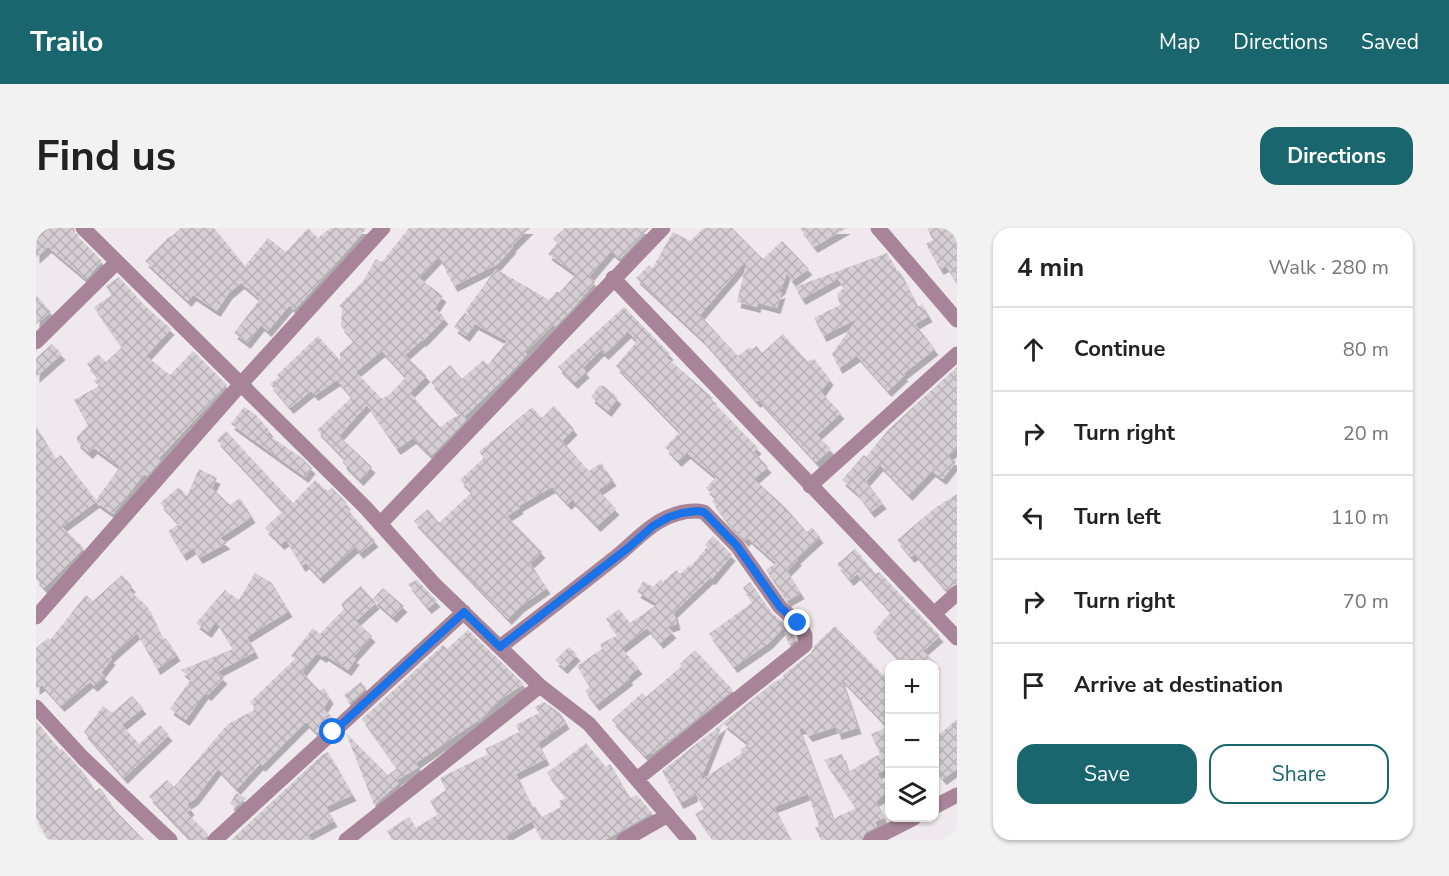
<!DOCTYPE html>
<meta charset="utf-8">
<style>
body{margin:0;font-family:"Nunito Sans",sans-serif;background:#f2f2f2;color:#222}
.controls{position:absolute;right:18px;bottom:18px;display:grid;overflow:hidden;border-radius:12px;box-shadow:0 2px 4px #0004}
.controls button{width:54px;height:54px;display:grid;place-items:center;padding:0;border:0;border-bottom:2px solid #e0e0e0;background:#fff;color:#222;font:30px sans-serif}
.stop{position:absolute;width:18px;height:18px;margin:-14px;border:4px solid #1a73e8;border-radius:50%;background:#fff}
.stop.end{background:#1a73e8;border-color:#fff;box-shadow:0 2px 6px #0008}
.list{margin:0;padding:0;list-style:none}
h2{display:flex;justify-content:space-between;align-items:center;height:78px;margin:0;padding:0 24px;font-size:26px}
h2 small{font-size:20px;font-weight:400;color:#767676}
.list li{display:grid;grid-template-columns:39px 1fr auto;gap:18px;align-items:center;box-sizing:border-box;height:84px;padding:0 24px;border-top:2px solid #e0e0e0}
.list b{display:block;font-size:22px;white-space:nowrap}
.list em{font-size:20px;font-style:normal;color:#767676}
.actions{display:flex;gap:12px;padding:18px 24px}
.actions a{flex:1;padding:14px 0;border:2px solid #19666e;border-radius:18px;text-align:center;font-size:21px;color:#19666e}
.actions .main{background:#19666e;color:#fff}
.icon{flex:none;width:33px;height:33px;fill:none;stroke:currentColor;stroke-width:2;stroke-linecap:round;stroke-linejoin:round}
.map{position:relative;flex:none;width:921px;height:612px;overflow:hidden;border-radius:18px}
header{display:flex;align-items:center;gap:36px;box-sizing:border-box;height:84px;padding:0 30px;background:#19666e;color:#fff}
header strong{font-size:28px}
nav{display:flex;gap:33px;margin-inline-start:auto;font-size:21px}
.intro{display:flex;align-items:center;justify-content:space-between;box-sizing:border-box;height:144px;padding:0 36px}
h1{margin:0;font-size:42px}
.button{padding:15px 27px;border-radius:18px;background:#19666e;color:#fff;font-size:21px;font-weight:700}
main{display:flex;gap:36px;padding:0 36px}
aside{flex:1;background:#fff;border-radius:18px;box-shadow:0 2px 4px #0004}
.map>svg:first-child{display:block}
.building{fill:url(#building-cross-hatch);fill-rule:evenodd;filter:url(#shadow)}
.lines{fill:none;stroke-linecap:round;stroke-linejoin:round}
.minor{stroke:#a78497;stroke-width:15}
.route{stroke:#1a73e8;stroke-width:8}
</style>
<header>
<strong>Trailo</strong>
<nav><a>Map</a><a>Directions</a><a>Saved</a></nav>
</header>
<div class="intro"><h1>Find us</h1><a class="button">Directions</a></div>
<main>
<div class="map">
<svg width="921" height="612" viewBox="0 0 921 612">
<defs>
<pattern id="building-cross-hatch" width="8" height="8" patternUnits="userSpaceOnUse" patternTransform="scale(1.5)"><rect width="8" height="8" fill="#d5ced2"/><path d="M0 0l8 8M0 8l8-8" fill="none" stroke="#b7b1b5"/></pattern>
<filter id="shadow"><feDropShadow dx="3.5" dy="6" stdDeviation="0" flood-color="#0004"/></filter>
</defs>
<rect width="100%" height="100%" fill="#efe8ec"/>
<!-- building -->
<path class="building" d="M0,0H38L40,7L66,33L50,51L12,19L0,30Z
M145,0H178L209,38L232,10L250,24L272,0L282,10L295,0H331L263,77L257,82L254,77L232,103L225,97L211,115L198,105L224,71L205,55L193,65L181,83L157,67L152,73L109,33L134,8L135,9Z
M373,0H494L476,18L477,19L462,36L418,58L403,29L383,50L407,68L399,80L409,90L387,113L386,112L369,127L391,148L374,165L404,199L423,186L395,154L414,137L426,151L447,132L452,137L471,113L439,96L430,108L418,99L429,84L434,88L430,82L460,41L513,72L521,63L523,65L540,46L512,26L521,15L517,11L529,0H613L584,31L575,23L553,49L559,54L538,79L519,99L517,97L489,124L491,126L478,141L428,189L430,192L395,228L377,210L361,221L331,177L303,208L336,239L324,252L307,235L308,230L281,202L316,169L301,152L279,167L275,163L254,180L234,156L243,149L241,147L282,108L304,132V125L318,113L305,98L306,80L303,78L327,53L340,31L346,34ZM346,123L370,149L354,166L346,171L320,144Z
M668,0H696L727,31L746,13L773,41L756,53L751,45L746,60L739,66L746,64L741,80L722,75L721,79L701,74L711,32L664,87L702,128L714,119L715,121L721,118L726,125L747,106L771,133L778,131L794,151L785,164L805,185L781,207L795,221L780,234L723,172L721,174L667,112L600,50L613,37L616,41L637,4L654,13Z
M764,0H811L778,19Z
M891,0H921V56L910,38L904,41L890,16L897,12Z
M851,25L861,43L863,42L882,79L886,76L893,88L879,96L899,121L867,146L869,147L852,163L821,128L803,140L796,126L821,91L787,108L778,90L804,77L801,66L808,60L802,51L766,71L759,59Z
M83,49L108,77L135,101L110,128L134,147L157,123L191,157L123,230L125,232L111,248L108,246L77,286L60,274L26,299L48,320L8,360L0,351V198L20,231L25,227L60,272L84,239L58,220L53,225L41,214V209L52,197L38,172L63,158L58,153L62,149L51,136L62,126L70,134L86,119L58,79L76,67L70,58Z
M0,67L15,84L0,96Z
M588,79L634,126L630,129L677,170L675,172L722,220L718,224L732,239L718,251L749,279L771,304L776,299L784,309L761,330L762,332L751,343L765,365L751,373L730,342L740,335L712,310L709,313L689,291L676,273L680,270L670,260L680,249L651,225L642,233L629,219L644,204L580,138L601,113L592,104L569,126L565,122L547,140L550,144L538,155L522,139Z
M16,116L26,126L0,149V130Z
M921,139V220L912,228L920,234L907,251L896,243L873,267L844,237L830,253L847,275L835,284L821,265L806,252L828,227L830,229L853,201Z
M563,158H568L582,170L572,183L555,169Z
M518,178L538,201L526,213L553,243L565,235L577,252L562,262L580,281L561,298L536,272L532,276L516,259L483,278L484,280L471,288L506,324L494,335L511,360L485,378L472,391L378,293L392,281L403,295L436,264L424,252L448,230L443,224L496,179L506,190Z
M208,179L219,186L234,203L231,206L266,230L276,240L269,249L195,196Z
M190,203L257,275L279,252L291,263L296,260L308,272L311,276L309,278L339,313L324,325L319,319L284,350L270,335L266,338L250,312L245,316L229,300L247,283L181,212Z
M163,241L181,250L176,260L194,277L204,270L216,289L184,310L191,315L163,330L157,320L147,327L132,303L143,296L124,275L143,259L151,268Z
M921,266V356L910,362L879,326L875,329L861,312L899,280Z
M677,308L696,327L676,351L674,350L638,384L641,396L632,399L637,404L624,415L611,400L585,420L603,440L592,449L594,451L560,477L549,463L554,459L541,438L566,421L564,416L582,407L570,391L583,381L594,395L622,376L601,364L607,353L617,359L625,351L627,354L640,342L644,346L654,337L655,338L671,319L669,317Z
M819,321L840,346L843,344L904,408L887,423L901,436H868L837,404L855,384L821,346L814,352L801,336Z
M219,345L236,355L253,383L211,409L219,424L181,444L188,450L172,467L169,465L150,492L134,481L155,451L145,442L197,421L180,393L172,404L160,395L189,362L203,372Z
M86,347L96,358L93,362L111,378L127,412L130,410L141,427L121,441L101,405L74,429L76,431L65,445L69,448L58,458L54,454L25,478L6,457L0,461V420L12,410L14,412L50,367L57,373Z
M381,352L401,373L392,380L372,356Z
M714,354L736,385L754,401L759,412L753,417L747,400L733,415L698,439L673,406L717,374L707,360Z
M325,358L340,375L320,393L336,408L317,429L320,431L312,442L289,427L287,429L281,425L266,444L284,463L288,460L294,470L285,484L288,481L297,490L281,505L270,494L226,538L224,536L201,561L182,541L159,571L151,576L155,581L151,585L172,606L170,612H155L113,568L131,552L138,559L192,496L220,481L214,474L259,431L255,428L277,400L284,406L308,381L305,376Z
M347,360L368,378L357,389L337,371Z
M799,398L854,454V549L850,541L841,546L854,562L840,573L848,590L839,594L841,598L830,604L825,612H785L779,600L783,598L772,566L738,579L755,612H677L659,586L668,581L659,564L658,568L644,575L626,543L687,495L664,553L706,525L704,522L713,516L687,495L737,455L748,449L747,447L775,425L779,417ZM805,450L852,499L835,506L844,526L812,544L806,526L788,532L820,580L797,591L763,501L767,500L773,508L800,499L802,506L822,500Z
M432,402L488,456L463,472L443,494L441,493L380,535L383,539L361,552L363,555L338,577L310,505L352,547L361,540L326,491L407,417L411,421Z
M533,419L541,427L528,440L519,432Z
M659,422L697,462L616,526L615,524L609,528L576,492L606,465L610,469L634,448L646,438L644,436Z
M325,454L330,460L314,475L308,467Z
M96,468L107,480L86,497L103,516L124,497L133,507L88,550L48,504L67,478L76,485Z
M508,474L525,486L530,495L502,515L510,531L480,546L496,579L499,578L505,588L470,608L472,612H357L351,603L373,589L380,600L402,586L394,573L410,562L404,550L452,526L449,521L483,504L480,497L503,485L499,479Z
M921,491V541L907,551L898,540V511Z
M0,493L24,522L26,521L49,546L59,563L64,560L66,562L79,582L108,612H12L0,590Z
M550,515L570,539L574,536L594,570L601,567L616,585L569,612H506L496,594L525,579L523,573L531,570L511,545Z
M292,524L317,567L290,579L298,593L272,607L276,612H195L286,527Z
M200,565L210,570L200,579L194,576Z"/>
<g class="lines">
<!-- minor -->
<path class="minor" d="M47,0L329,279L399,357L504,458L553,496L653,612
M842,0L921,92
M577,50L921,410
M0,114L81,34
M774,258L921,126
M344,296L627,0
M898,386L921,365
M0,389L204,157L347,0
M464,419C503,389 542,359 581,328C595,317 608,302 624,293C637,286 653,281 668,284L701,318L744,379L762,395L769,407V417L601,551
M0,479L47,530L134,612
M898,579L921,567
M179,612L428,384
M310,612L504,458
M588,612L632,587
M835,612L878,590"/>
</g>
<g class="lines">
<!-- route -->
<path class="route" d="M297,504L428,384L464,419L592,320L617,298L633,289L646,285L661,283L668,284L701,318L744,379L762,395"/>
</g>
</svg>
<div class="controls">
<button>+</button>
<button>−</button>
<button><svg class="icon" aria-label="layers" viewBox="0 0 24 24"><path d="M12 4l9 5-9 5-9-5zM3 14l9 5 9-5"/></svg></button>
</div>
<div class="stop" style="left:297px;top:504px"></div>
<div class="stop end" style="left:762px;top:395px"></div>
</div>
<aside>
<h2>4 min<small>Walk · 280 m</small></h2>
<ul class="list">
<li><svg class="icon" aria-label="ahead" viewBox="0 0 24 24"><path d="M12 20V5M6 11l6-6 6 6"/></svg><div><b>Continue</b></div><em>80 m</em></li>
<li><svg class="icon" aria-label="right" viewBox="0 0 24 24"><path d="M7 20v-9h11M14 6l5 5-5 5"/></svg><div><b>Turn right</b></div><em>20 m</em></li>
<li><svg class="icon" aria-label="left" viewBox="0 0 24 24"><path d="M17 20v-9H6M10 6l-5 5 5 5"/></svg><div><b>Turn left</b></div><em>110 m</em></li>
<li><svg class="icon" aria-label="right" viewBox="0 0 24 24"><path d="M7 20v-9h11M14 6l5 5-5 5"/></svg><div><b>Turn right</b></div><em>70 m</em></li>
<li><svg class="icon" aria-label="arrive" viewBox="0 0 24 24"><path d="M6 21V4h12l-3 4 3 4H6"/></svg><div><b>Arrive at destination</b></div></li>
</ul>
<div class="actions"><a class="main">Save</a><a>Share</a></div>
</aside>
</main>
